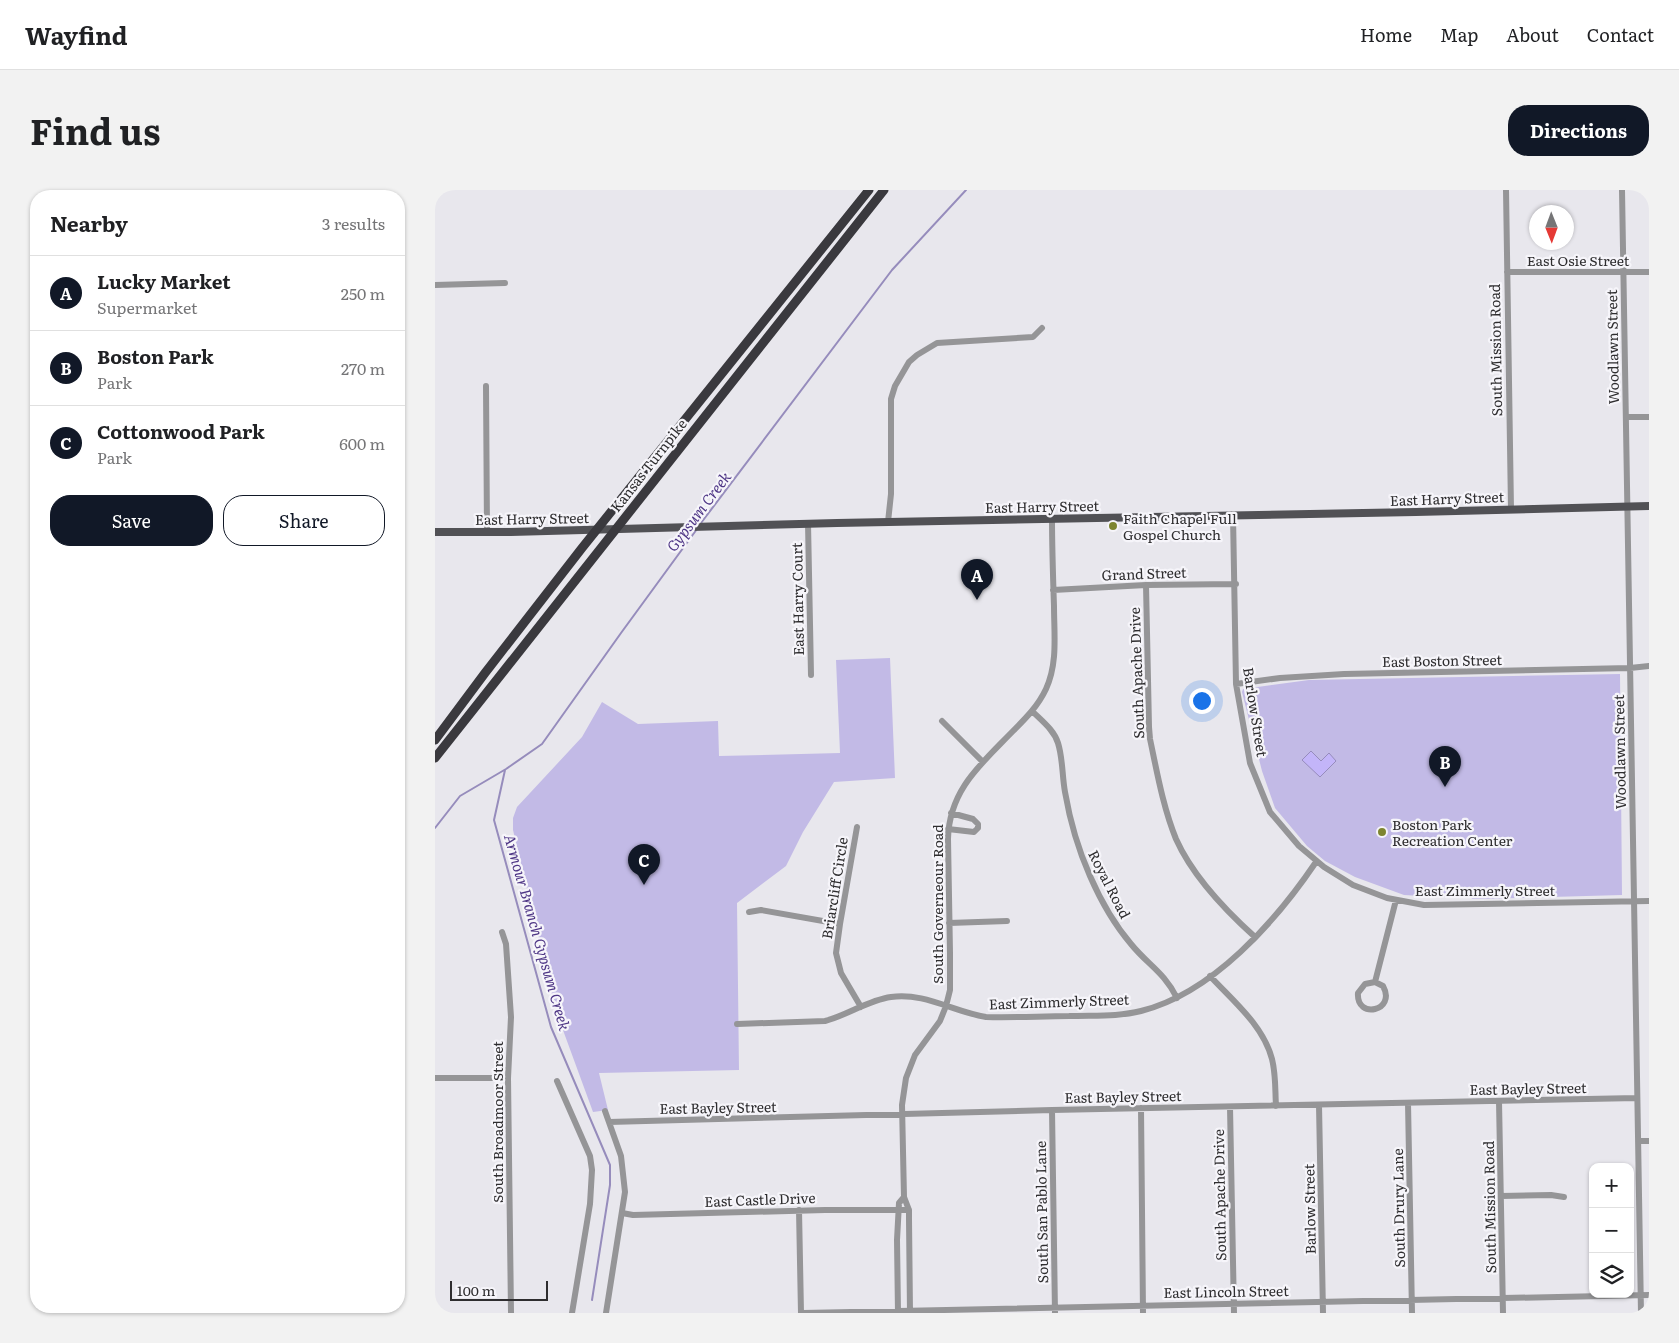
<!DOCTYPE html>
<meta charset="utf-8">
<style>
body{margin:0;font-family:Literata,serif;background:#f2f2f2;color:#202124}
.controls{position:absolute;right:15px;bottom:15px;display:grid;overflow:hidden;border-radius:10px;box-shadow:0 1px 4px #0004}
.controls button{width:45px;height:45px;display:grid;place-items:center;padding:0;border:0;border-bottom:1px solid #e0e0e0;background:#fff;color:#202124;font:25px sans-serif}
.compass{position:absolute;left:1094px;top:15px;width:45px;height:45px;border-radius:50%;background:#fff;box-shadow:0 1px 4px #0004;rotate:179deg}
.scale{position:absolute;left:15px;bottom:12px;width:98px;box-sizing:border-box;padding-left:5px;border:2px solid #2e2d2f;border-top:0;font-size:14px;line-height:18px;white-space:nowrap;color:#2e2d2f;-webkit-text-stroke:4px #f6f5fa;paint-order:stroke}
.you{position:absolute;left:766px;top:510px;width:18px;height:18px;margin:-12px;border:4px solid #fff;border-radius:50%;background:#1a73e8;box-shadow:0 0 0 8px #1a73e833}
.badge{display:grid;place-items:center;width:32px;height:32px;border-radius:50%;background:#111827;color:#fff;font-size:16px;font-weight:700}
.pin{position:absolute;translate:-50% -41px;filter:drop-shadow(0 1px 2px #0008)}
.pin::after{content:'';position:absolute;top:26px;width:18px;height:15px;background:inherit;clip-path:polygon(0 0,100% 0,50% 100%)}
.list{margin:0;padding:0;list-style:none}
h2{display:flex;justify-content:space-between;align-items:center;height:65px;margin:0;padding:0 20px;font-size:21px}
h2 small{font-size:16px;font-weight:400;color:#757577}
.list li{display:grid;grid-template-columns:32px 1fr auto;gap:15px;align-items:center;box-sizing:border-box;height:75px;padding:0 20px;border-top:1px solid #e0e0e0}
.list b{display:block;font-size:19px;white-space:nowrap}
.list p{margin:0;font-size:16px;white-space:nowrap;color:#757577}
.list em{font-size:16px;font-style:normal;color:#757577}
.actions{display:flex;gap:10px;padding:15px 20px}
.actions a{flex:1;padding:11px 0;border:1px solid #111827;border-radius:20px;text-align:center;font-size:18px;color:#111827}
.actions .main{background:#111827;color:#fff}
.icon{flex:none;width:28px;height:28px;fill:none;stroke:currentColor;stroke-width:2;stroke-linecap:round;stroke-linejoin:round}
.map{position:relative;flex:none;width:1214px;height:1123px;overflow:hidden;border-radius:20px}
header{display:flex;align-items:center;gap:30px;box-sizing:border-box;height:70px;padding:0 25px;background:#fff;border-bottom:1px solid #e0e0e0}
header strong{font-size:24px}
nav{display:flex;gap:28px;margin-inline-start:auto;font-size:18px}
.intro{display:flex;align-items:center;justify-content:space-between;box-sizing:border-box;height:120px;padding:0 30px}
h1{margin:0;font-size:35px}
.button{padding:12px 22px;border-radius:20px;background:#111827;color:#fff;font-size:18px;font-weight:700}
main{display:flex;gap:30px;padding:0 30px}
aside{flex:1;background:#fff;border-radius:20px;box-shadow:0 1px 4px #0004}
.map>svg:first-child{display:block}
.green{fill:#c2bae6}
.water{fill:#c3b5f9;stroke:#968cbc}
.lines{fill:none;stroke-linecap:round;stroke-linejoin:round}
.stream{stroke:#968cbc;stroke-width:2}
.minor{stroke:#959597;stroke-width:6}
.major{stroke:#515155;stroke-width:8}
.highway{stroke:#3a393e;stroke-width:9}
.poi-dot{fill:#7d8530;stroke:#f6f5fa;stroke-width:2}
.labels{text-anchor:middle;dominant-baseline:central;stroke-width:4.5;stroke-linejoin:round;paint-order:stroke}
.street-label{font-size:14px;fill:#2e2d2f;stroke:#f6f5fa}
.poi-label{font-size:14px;fill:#2e2d2f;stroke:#f6f5fa;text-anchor:start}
.water-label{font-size:15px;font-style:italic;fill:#4f3786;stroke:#f6f5fa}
</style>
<header>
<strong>Wayfind</strong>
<nav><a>Home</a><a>Map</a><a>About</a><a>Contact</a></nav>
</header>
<div class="intro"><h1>Find us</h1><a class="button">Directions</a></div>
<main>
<aside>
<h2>Nearby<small>3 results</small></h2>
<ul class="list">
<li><span class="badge">A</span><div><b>Lucky Market</b><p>Supermarket</p></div><em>250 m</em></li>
<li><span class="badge">B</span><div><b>Boston Park</b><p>Park</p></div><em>270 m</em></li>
<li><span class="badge">C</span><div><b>Cottonwood Park</b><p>Park</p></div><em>600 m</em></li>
</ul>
<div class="actions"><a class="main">Save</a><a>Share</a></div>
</aside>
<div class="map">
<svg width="1214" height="1123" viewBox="0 0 1214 1123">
<rect width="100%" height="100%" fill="#e8e7ed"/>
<!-- green -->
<path class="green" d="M455,468L460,588L399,592L368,642L351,676L302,713L304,880L164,883L173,920L158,922L121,821L78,640V628L82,617L147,547L167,512L203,534L283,531L284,566L405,563L401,470Z
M1185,484L1187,705L1042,709H1037L1036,707H1005L969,705L920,687L890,671L872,656L840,618L827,581L807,502L808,499L874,490Z"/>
<!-- water -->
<path class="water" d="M876,561L886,571L894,563L901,571L885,587L867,570Z"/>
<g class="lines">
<!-- stream -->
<path class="stream" d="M266,333L457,80L531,0
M70,580L59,630L116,837L175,975V995L157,1110
M0,638L25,606L71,579L107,554L186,443L262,339"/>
<!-- minor -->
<path class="minor" d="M1071,0L1076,319
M1187,0L1206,1123
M1072,82H1214
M0,95L70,93
M51,196L52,342
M1191,227H1214
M798,325L801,494L815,573L835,622L864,656L889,677L918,695L952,708L989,715L1214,711
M453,332L456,304V209L460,196L474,172L482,165L502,153L598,147L607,138
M373,333L376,485
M711,395L714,537L715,549C722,582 728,617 741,649C758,687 790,720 820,747
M618,400L711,395L801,394
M801,494L845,488L909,484L1195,478L1214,476
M597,521C607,531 619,540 623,553C628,569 627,586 630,602C635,631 643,659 655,686C665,709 679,734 696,754C713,775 729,782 742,808
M507,531L548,572
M422,637L405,734L401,763L406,783L426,817
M513,639L539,642L543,638V634L538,629L516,623
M314,722L326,720L405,734
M514,733L572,731
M67,742L71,754L76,827L73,888L76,1123
M775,786C798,811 828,835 837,869C841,885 840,900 841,916
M940,792L948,796C962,821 921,830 923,803L930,794L940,792L961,710
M302,834L390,831C413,825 433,810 456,807C489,802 519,822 551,827C579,828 607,826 634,826C658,825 683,827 706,821C778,803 841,731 881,672
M0,888H73
M122,891L155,966L157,980L155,1014L137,1123
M1064,911L1068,1123
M973,913L977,1123
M884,915L888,1123
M795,917L799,1123
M706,918L708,1123
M617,920L620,1123
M170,921L186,966L190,1002L171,1123
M174,932L617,920L1202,908
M1203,951H1214
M1066,1006L1116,1005L1129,1007
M364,1020L366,1123
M187,1023L198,1025L390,1020H474
M368,1123L1214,1105
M463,1123L462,1050L464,1013L469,1007
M475,1123L474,1029V1020L469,1007L467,915L471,888L480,865L505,831L511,816L515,800V763L513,649C514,600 546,574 578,541C591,528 603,516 611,499C623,473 619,444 619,416C618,387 617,358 617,328"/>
<!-- major -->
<path class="major" d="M0,342H76L402,333L981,322L1214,316"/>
<!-- highway -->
<path class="highway" d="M0,550L50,483L147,358L434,0
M0,568L449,0"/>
</g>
<!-- markers -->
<g class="poi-dot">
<circle cx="678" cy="336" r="5"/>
<circle cx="947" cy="642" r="5"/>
</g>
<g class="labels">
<!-- street labels -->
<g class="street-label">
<text x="1143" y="70">East Osie Street</text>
<text transform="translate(1177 157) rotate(-91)">Woodlawn Street</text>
<text transform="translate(1060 160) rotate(-91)">South Mission Road</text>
<text transform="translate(213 275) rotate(-52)">Kansas Turnpike</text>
<text transform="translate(1012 308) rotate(-2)">East Harry Street</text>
<text transform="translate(607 316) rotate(-1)">East Harry Street</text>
<text transform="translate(97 328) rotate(-1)">East Harry Street</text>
<text transform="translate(709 383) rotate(-2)">Grand Street</text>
<text transform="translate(362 409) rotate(-91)">East Harry Court</text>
<text transform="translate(1007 470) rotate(-1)">East Boston Street</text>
<text transform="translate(701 483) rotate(-92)">South Apache Drive</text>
<text transform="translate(821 522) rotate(81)">Barlow Street</text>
<text transform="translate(1184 562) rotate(-91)">Woodlawn Street</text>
<text transform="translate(675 694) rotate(63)">Royal Road</text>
<text transform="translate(399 698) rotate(-81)">Briarcliff Circle</text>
<text x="1050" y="700">East Zimmerly Street</text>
<text transform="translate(502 714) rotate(-90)">South Governeour Road</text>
<text transform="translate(624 811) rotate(-2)">East Zimmerly Street</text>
<text transform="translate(1093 898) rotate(-1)">East Bayley Street</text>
<text transform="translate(688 906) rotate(-1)">East Bayley Street</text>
<text transform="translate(283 917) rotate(-1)">East Bayley Street</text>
<text transform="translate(62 932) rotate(-90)">South Broadmoor Street</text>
<text transform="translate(784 1005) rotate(-91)">South Apache Drive</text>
<text transform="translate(325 1009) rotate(-2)">East Castle Drive</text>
<text transform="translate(1054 1017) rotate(-91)">South Mission Road</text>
<text transform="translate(963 1018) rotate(-91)">South Drury Lane</text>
<text transform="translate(874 1019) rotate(-91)">Barlow Street</text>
<text transform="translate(606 1022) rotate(-91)">South San Pablo Lane</text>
<text transform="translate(791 1101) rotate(-1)">East Lincoln Street</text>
</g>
<!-- poi labels -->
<g class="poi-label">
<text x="688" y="328">Faith Chapel Full<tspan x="688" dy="16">Gospel Church</tspan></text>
<text x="957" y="634">Boston Park<tspan x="957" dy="16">Recreation Center</tspan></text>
</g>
<!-- water labels -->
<g class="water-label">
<text transform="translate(263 321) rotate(-53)">Gypsum Creek</text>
<text transform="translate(103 742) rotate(74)">Armour Branch Gypsum Creek</text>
</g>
</g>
</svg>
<div class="controls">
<button>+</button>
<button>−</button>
<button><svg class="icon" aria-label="layers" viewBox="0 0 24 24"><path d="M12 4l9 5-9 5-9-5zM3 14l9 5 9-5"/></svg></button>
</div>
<svg class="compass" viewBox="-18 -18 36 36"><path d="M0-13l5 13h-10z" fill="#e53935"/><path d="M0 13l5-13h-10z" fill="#757577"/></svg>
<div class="scale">100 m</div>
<div class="you"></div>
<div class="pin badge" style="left:542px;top:410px">A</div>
<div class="pin badge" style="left:1010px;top:597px">B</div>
<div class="pin badge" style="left:209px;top:695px">C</div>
</div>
</main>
